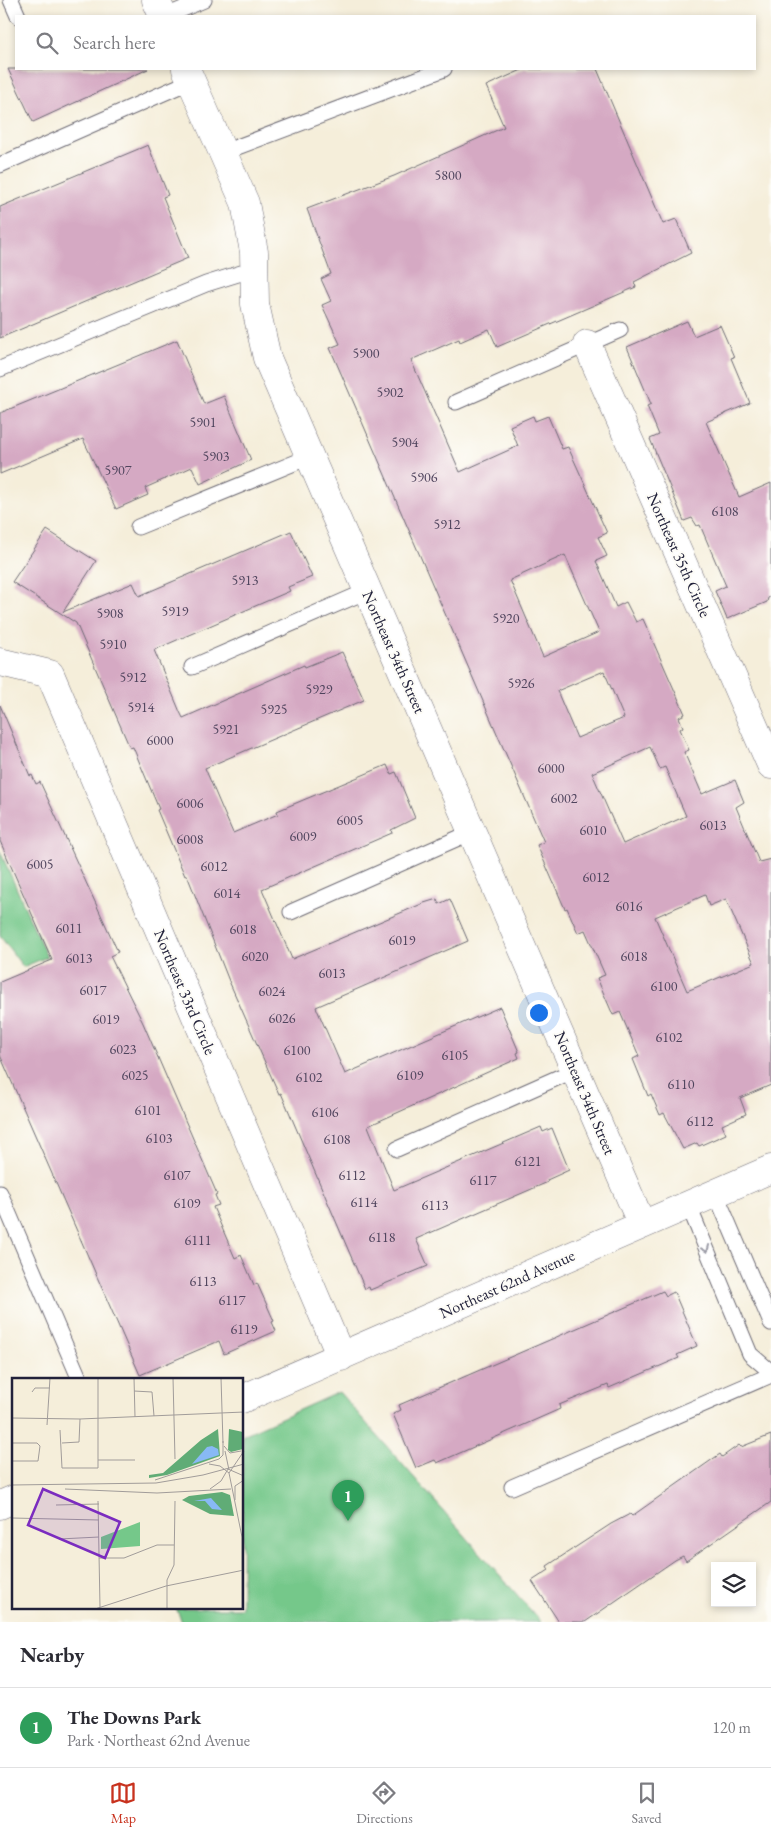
<!DOCTYPE html>
<meta charset="utf-8">
<style>
body{margin:0;font-family:"EB Garamond",serif;background:#f2f2f3;color:#2b2b33}
.controls{position:absolute;right:15px;bottom:15px;display:grid;overflow:hidden;border-radius:0px;box-shadow:0 2px 8px #0003}
.controls button{width:45px;height:45px;display:grid;place-items:center;padding:0;border:0;border-bottom:1px solid #e1e1e2;background:#fff;color:#2b2b33;font:25px sans-serif}
.you{position:absolute;left:538px;top:1012px;width:18px;height:18px;margin:-12px;border:4px solid #fff;border-radius:50%;background:#1a73e8;box-shadow:0 0 0 8px #1a73e833}
.badge{display:grid;place-items:center;width:32px;height:32px;border-radius:50%;background:#c8321e;color:#fff;font-size:16px;font-weight:700}
.pin{position:absolute;translate:-50% -41px;filter:drop-shadow(0 1px 2px #0008)}
.pin::after{content:'';position:absolute;top:26px;width:18px;height:15px;background:inherit;clip-path:polygon(0 0,100% 0,50% 100%)}
.list{margin:0;padding:0;list-style:none}
h2{display:flex;justify-content:space-between;align-items:center;height:65px;margin:0;padding:0 20px;font-size:21px}
h2 small{font-size:16px;font-weight:400;color:#7c7c81}
.list li{display:grid;grid-template-columns:32px 1fr auto;gap:15px;align-items:center;box-sizing:border-box;height:80px;padding:0 20px;border-top:1px solid #e1e1e2}
.list b{display:block;font-size:19px;white-space:nowrap}
.list p{margin:0;font-size:16px;white-space:nowrap;color:#7c7c81}
.list em{font-size:16px;font-style:normal;color:#7c7c81}
.icon{flex:none;width:28px;height:28px;fill:none;stroke:currentColor;stroke-width:2;stroke-linecap:round;stroke-linejoin:round}
.map{position:relative;flex:none;width:771px;height:1622px;overflow:hidden}
.search{position:absolute;background:#fff;box-shadow:0 2px 8px #0003;left:15px;right:15px;top:15px;height:55px;display:flex;align-items:center;gap:12px;box-sizing:border-box;padding:0 18px;border-radius:0px;color:#7c7c81;font-size:19px}
.sheet{height:145px;background:#fff}
nav{display:flex;justify-content:space-around;align-items:center;box-sizing:border-box;height:70px;border-top:1px solid #e1e1e2;background:#fff;font-size:14px;color:#7c7c81}
nav a{display:grid;justify-items:center;gap:2px}
nav .on{color:#c8321e}
.map>svg:first-child{display:block}
.green{fill:#75c88a;stroke:#4c7562}
.building{fill:#d5a9c3;fill-rule:evenodd}
.lines{fill:none;stroke-linecap:round;stroke-linejoin:round}
.service-casing{stroke:#6c6973;stroke-width:17}
.minor-casing{stroke:#6c6973;stroke-width:29}
.service{stroke:#fff;stroke-width:15}
.minor{stroke:#fff;stroke-width:28}
.oneway{stroke:#9c9ca7}
.labels{text-anchor:middle;dominant-baseline:central;stroke-width:4;stroke-linejoin:round;paint-order:stroke}
.number-label{font-size:14px;fill:#4f445d}
.street-label{font-size:16px;fill:#22223b;stroke:#fdfcf7}
.inset-road{fill:none;stroke:#a19c9a;stroke-width:1}
.view{fill:#7b2cbf;fill-opacity:0.15;stroke:#7b2cbf;stroke-width:2.5}
.inset-edge{fill:none;stroke:#22223b;stroke-width:2.5}
</style>
<div class="map">
<svg width="771" height="1622" viewBox="0 0 771 1622">
<rect width="100%" height="100%" fill="#fdfcf7"/>
<filter id="ink" filterUnits="userSpaceOnUse"><feTurbulence type="fractalNoise" baseFrequency=".02" numOctaves="2"/><feDisplacementMap in="SourceGraphic" scale="10" xChannelSelector="R" yChannelSelector="G"/><feConvolveMatrix kernelMatrix="1 2 1 2 8 2 1 2 1" color-interpolation-filters="sRGB"/></filter>
<filter id="wash" filterUnits="userSpaceOnUse"><feTurbulence type="fractalNoise" baseFrequency=".0096" numOctaves="4" result="noise"/><feDisplacementMap in="SourceGraphic" scale="20" xChannelSelector="R" yChannelSelector="G"/><feGaussianBlur stdDeviation="1.12" result="paint"/><feColorMatrix in="noise" values="0 0 0 0 0 0 0 0 0 0 0 0 0 0 0 0 0 1.4 0 .05"/><feComposite in="paint" operator="in"/></filter>
<g filter="url(#wash)">
<rect width="100%" height="100%" fill="#f5eeda"/>
<!-- green -->
<path class="green" d="M0,851L47,957L23,967L0,936Z
M339,1392L541,1622H182L176,1608H242L243,1435Z"/>
<g id="blocks">
<!-- building -->
<path class="building" d="M8,69H148L33,122Z
M524,69H597L663,224L676,219L691,253L634,282L636,287L497,347L489,329L460,342L459,339L411,360L460,472L518,446L510,426L533,416L535,421L548,416L562,449L568,447L607,533L598,537L607,556L596,561L616,607L626,602L636,622L643,619L685,714L679,717L683,727L680,729L689,750L684,752L702,794L735,780L744,802L736,807L759,862L771,859V1085L740,1098L746,1114L722,1125L726,1134L699,1146L697,1143L683,1149L664,1113L660,1115L651,1094L648,1096L633,1059L639,1056L620,1012L613,1015L597,978L605,975L585,930L578,933L567,908L565,909L537,845L544,842L330,348L340,344L322,305L331,301L321,279L331,274L307,209L394,176L504,127L486,86ZM565,555L599,632L543,657L510,580ZM604,671L624,718L577,738L557,691ZM650,747L660,769L665,767L686,816L623,844L592,773ZM705,895L709,906L726,899L754,963L687,991L655,917Z
M148,145L168,195L163,197L188,258L0,338V207Z
M687,321L694,336L720,325L734,357L731,358L750,403L706,422L739,497L771,483V596L768,598L767,602L727,619L715,591L726,586L700,525L697,526L692,518L684,521L650,439L659,435L647,406L651,404L627,347Z
M177,340L204,404L224,396L251,460L200,484L192,467L145,488L148,495L116,509L83,439L0,474V413Z
M47,530L96,561L63,612L133,583L139,596L291,531L312,577L288,587L290,591L154,650L180,712L183,718L304,665L305,667L342,652L364,700L205,768L222,808L233,833L278,814L277,811L387,765L391,774L396,772L415,818L391,830L392,833L262,889L292,959L424,903L437,899L439,904L450,899L468,941L316,1007L345,1074L500,1007L519,1052L517,1053L519,1058L368,1126L394,1190L541,1127L543,1132L552,1128L569,1170L547,1180L548,1182L416,1239L428,1266L370,1290L369,1287L365,1289L281,1093L279,1094L229,981L187,875L185,876L157,810L159,809L133,747L130,748L76,623L12,582Z
M0,705L30,776L32,775L36,784L40,782L118,952L110,956L143,1023L217,1194L215,1195L219,1205L213,1207L235,1258L241,1255L254,1285L257,1283L274,1321L272,1322L276,1331L224,1354L219,1341L140,1375L0,1055V982L52,960L0,841Z
M663,1291L666,1296L674,1292L697,1346L677,1355L679,1358L609,1388L608,1385L559,1405L560,1409L526,1424L437,1463L435,1460L416,1468L393,1414L401,1410L399,1405Z
M771,1435V1502L686,1561L683,1556L675,1560L585,1622H559L532,1581L549,1570L547,1566L611,1524L630,1514L632,1516L720,1454L722,1457L739,1445L741,1447Z"/>
</g>
</g>
<g filter="url(#ink)">
<use href="#blocks" fill-opacity="0" stroke="#6c6973" stroke-width="1"/>
<g class="lines">
<!-- service casing -->
<g class="service-casing">
<path id="service" d="M11,0L18,16
M166,16L204,0
M224,152L444,69
M0,165L191,81
M0,369L206,284L254,269
M456,402L620,330
M138,527L309,457
M192,667L367,591
M291,912L472,832
M397,1149L575,1070
M715,1192L771,1323
M0,1193L80,1380
M688,1204L750,1354L771,1372
M512,1487L771,1375"/>
</g>
<!-- minor casing -->
<g class="minor-casing">
<path id="minor" d="M156,0L163,16
M186,69L245,203L254,252L255,304L267,358L642,1225
M587,344L771,765
M0,662L50,674L341,1357
M242,1399L771,1169
M0,1505L14,1499"/>
</g>
<!-- service -->
<use href="#service" class="service"/>
<!-- minor -->
<use href="#minor" class="minor"/>
</g>
<!-- one-way arrows -->
<defs><path id="oneway-chevron" d="M-2-3.5L2.5 0L-2 3.5" fill="none" stroke-width="1.6" stroke-linecap="round" stroke-linejoin="round" transform="scale(1.25)"/></defs>
<use class="oneway" href="#oneway-chevron" transform="translate(706 1249) rotate(67)"/>
</g>
<g class="labels">
<!-- number labels -->
<g class="number-label">
<text x="448" y="175">5800</text>
<text x="366" y="353">5900</text>
<text x="390" y="392">5902</text>
<text x="203" y="422">5901</text>
<text x="405" y="442">5904</text>
<text x="216" y="456">5903</text>
<text x="118" y="470">5907</text>
<text x="424" y="477">5906</text>
<text x="725" y="511">6108</text>
<text x="447" y="524">5912</text>
<text x="245" y="580">5913</text>
<text x="175" y="611">5919</text>
<text x="110" y="613">5908</text>
<text x="506" y="618">5920</text>
<text x="113" y="644">5910</text>
<text x="133" y="677">5912</text>
<text x="521" y="683">5926</text>
<text x="319" y="689">5929</text>
<text x="141" y="707">5914</text>
<text x="274" y="709">5925</text>
<text x="226" y="729">5921</text>
<text x="160" y="740">6000</text>
<text x="551" y="768">6000</text>
<text x="564" y="798">6002</text>
<text x="190" y="803">6006</text>
<text x="350" y="820">6005</text>
<text x="713" y="825">6013</text>
<text x="593" y="830">6010</text>
<text x="303" y="836">6009</text>
<text x="190" y="839">6008</text>
<text x="40" y="864">6005</text>
<text x="214" y="866">6012</text>
<text x="596" y="877">6012</text>
<text x="227" y="893">6014</text>
<text x="629" y="906">6016</text>
<text x="69" y="928">6011</text>
<text x="243" y="929">6018</text>
<text x="402" y="940">6019</text>
<text x="255" y="956">6020</text>
<text x="634" y="956">6018</text>
<text x="79" y="958">6013</text>
<text x="332" y="973">6013</text>
<text x="664" y="986">6100</text>
<text x="93" y="990">6017</text>
<text x="272" y="991">6024</text>
<text x="282" y="1018">6026</text>
<text x="106" y="1019">6019</text>
<text x="669" y="1037">6102</text>
<text x="123" y="1049">6023</text>
<text x="297" y="1050">6100</text>
<text x="455" y="1055">6105</text>
<text x="135" y="1075">6025</text>
<text x="410" y="1075">6109</text>
<text x="309" y="1077">6102</text>
<text x="681" y="1084">6110</text>
<text x="148" y="1110">6101</text>
<text x="325" y="1112">6106</text>
<text x="700" y="1121">6112</text>
<text x="159" y="1138">6103</text>
<text x="337" y="1139">6108</text>
<text x="528" y="1161">6121</text>
<text x="177" y="1175">6107</text>
<text x="352" y="1175">6112</text>
<text x="483" y="1180">6117</text>
<text x="364" y="1202">6114</text>
<text x="187" y="1203">6109</text>
<text x="435" y="1205">6113</text>
<text x="382" y="1237">6118</text>
<text x="198" y="1240">6111</text>
<text x="203" y="1281">6113</text>
<text x="232" y="1300">6117</text>
<text x="244" y="1329">6119</text>
</g>
<!-- street labels -->
<g class="street-label">
<text transform="translate(679 555) rotate(66)">Northeast 35th Circle</text>
<text transform="translate(394 652) rotate(66)">Northeast 34th Street</text>
<text transform="translate(185 992) rotate(67)">Northeast 33rd Circle</text>
<text transform="translate(585 1093) rotate(67)">Northeast 34th Street</text>
<text transform="translate(507 1284) rotate(-24)">Northeast 62nd Avenue</text>
</g>
</g>
<!-- overview -->
<g transform="translate(12 1378)">
<rect width="231" height="231" fill="#f5eeda"/>
<path d="M128,144V168L89,171V159Z" fill="#75c88a"/>
<path d="M206,51L208,78L155,97L137,100V97L151,95L189,62ZM217,51L231,54V71L219,74L216,72ZM210,114L218,117L222,138L198,136L170,122L177,118Z" fill="#60ac76"/>
<path d="M200,68L206,71L207,77L180,86L195,69ZM199,120L210,132L200,131L193,123H182Z" fill="#88b9f5"/>
<path class="inset-road" d="M122,0L123,39M161,0L163,81M209,0L211,65M122,13L140,14L142,38M20,14L23,10H38M0,40L68,41L232,34M35,47L38,0M48,52L50,90H86V0M0,65H25L28,68L26,83H0M50,65L67,64L68,41M212,68L218,75L229,73M213,73L217,92M86,82H123M197,86L208,88L217,95L232,73M217,95L230,159V231M143,102L207,81L211,77V63M0,107L144,105L191,97L232,86M53,111L145,115L219,111M198,111L209,103L216,91L232,98M223,122V108L232,102M86,123L88,229M44,127L87,126M0,140L87,142M47,161L87,159M87,180H112L145,167H162M83,231L154,208L232,192M155,231V202L162,187L163,123"/>
<path class="view" d="M31,111L108,144L93,180L16,147Z"/>
<rect width="231" height="231" class="inset-edge"/>
</g>
</svg>
<div class="controls">
<button><svg class="icon" aria-label="layers" viewBox="0 0 24 24"><path d="M12 4l9 5-9 5-9-5zM3 14l9 5 9-5"/></svg></button>
</div>
<div class="you"></div>
<div class="pin badge" style="left:348px;top:1521px;background:#2e9e5b">1</div>
<div class="search"><svg class="icon" aria-label="search" viewBox="0 0 24 24"><circle cx="10" cy="10" r="6"/><path d="M15 15l6 6"/></svg>Search here</div>
</div>
<section class="sheet">
<h2>Nearby<small></small></h2>
<ul class="list">
<li><span class="badge" style="background:#2e9e5b">1</span><div><b>The Downs Park</b><p>Park · Northeast 62nd Avenue</p></div><em>120 m</em></li>
</ul>
</section>
<nav>
<a class="on"><svg class="icon" aria-label="map" viewBox="0 0 24 24"><path d="M3 6l6-2 6 2 6-2v14l-6 2-6-2-6 2zM9 4v14M15 6v14"/></svg>Map</a>
<a><svg class="icon" aria-label="directions" viewBox="0 0 24 24"><path d="M12 3l9 9-9 9-9-9zM9 14v-3h6M13 9l2 2-2 2"/></svg>Directions</a>
<a><svg class="icon" aria-label="saved" viewBox="0 0 24 24"><path d="M7 4h10v16l-5-4-5 4z"/></svg>Saved</a>
</nav>
